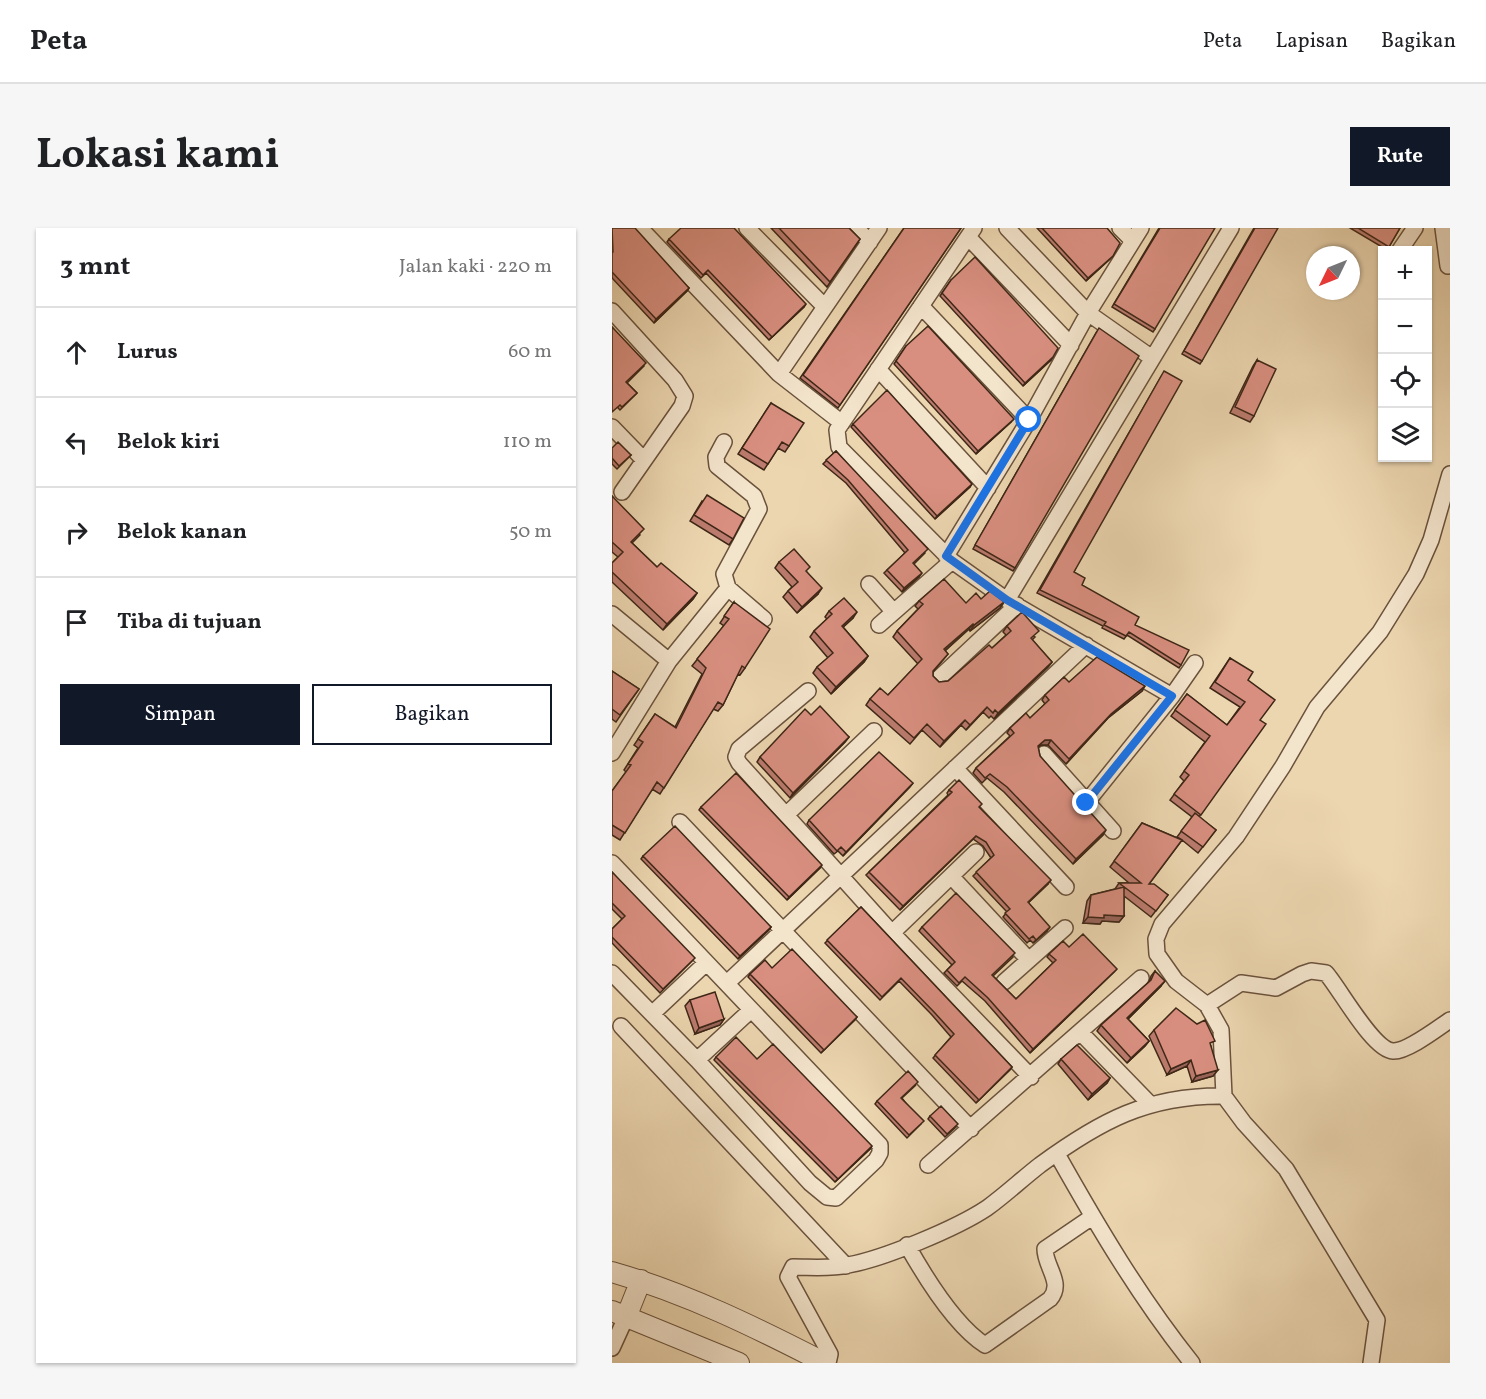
<!DOCTYPE html>
<html lang="id">
<meta charset="utf-8">
<style>
body{margin:0;font-family:Vollkorn,serif;background:#f6f6f6;color:#202124}
.controls{position:absolute;right:18px;top:18px;display:grid;overflow:hidden;border-radius:0px;box-shadow:0 2px 4px #0004}
.controls button{width:54px;height:54px;display:grid;place-items:center;padding:0;border:0;border-bottom:2px solid #e0e0e0;background:#fff;color:#202124;font:30px sans-serif}
.compass{position:absolute;left:694px;top:18px;width:54px;height:54px;border-radius:50%;background:#fff;box-shadow:0 2px 4px #0004;rotate:227deg}
.stop{position:absolute;width:18px;height:18px;margin:-14px;border:4px solid #1a73e8;border-radius:50%;background:#fff}
.stop.end{background:#1a73e8;border-color:#fff;box-shadow:0 2px 6px #0008}
.list{margin:0;padding:0;list-style:none}
h2{display:flex;justify-content:space-between;align-items:center;height:78px;margin:0;padding:0 24px;font-size:26px}
h2 small{font-size:20px;font-weight:400;color:#757577}
.list li{display:grid;grid-template-columns:39px 1fr auto;gap:18px;align-items:center;box-sizing:border-box;height:90px;padding:0 24px;border-top:2px solid #e0e0e0}
.list b{display:block;font-size:22px;white-space:nowrap}
.list em{font-size:20px;font-style:normal;color:#757577}
.actions{display:flex;gap:12px;padding:18px 24px}
.actions a{flex:1;padding:14px 0;border:2px solid #111827;border-radius:0px;text-align:center;font-size:21px;color:#111827}
.actions .main{background:#111827;color:#fff}
.icon{flex:none;width:33px;height:33px;fill:none;stroke:currentColor;stroke-width:2;stroke-linecap:round;stroke-linejoin:round}
.map{position:relative;flex:none;width:838px;height:1135px;overflow:hidden;border-radius:0px}
header{display:flex;align-items:center;gap:36px;box-sizing:border-box;height:84px;padding:0 30px;background:#fff;border-bottom:2px solid #e0e0e0}
header strong{font-size:28px}
nav{display:flex;gap:33px;margin-inline-start:auto;font-size:21px}
.intro{display:flex;align-items:center;justify-content:space-between;box-sizing:border-box;height:144px;padding:0 36px}
h1{margin:0;font-size:42px}
.button{padding:15px 27px;border-radius:0px;background:#111827;color:#fff;font-size:21px;font-weight:700}
main{display:flex;gap:36px;padding:0 36px}
aside{flex:1;background:#fff;border-radius:0px;box-shadow:0 2px 4px #0004}
.map>svg:first-child{display:block}
.lines{fill:none;stroke-linecap:round;stroke-linejoin:round}
.minor-casing{stroke:#6a523c;stroke-width:18}
.tertiary-casing{stroke:#6a523c;stroke-width:22}
.minor{stroke:#f3e4cc;stroke-width:15}
.tertiary{stroke:#f3e4cc;stroke-width:20}
.wall{fill:#bb7b6e;stroke:#3e2616;stroke-width:1.5}
.shaded-wall{fill:#98645a;stroke:#3e2616;stroke-width:1.5}
.building{fill:#d98f80;stroke:#3e2616;stroke-width:1.5}
.route{stroke:#1a73e8;stroke-width:8}
</style>
<header>
<strong>Peta</strong>
<nav><a>Peta</a><a>Lapisan</a><a>Bagikan</a></nav>
</header>
<div class="intro"><h1>Lokasi kami</h1><a class="button">Rute</a></div>
<main>
<aside>
<h2>3 mnt<small>Jalan kaki · 220 m</small></h2>
<ul class="list">
<li><svg class="icon" aria-label="ahead" viewBox="0 0 24 24"><path d="M12 20V5M6 11l6-6 6 6"/></svg><div><b>Lurus</b></div><em>60 m</em></li>
<li><svg class="icon" aria-label="left" viewBox="0 0 24 24"><path d="M17 20v-9H6M10 6l-5 5 5 5"/></svg><div><b>Belok kiri</b></div><em>110 m</em></li>
<li><svg class="icon" aria-label="right" viewBox="0 0 24 24"><path d="M7 20v-9h11M14 6l5 5-5 5"/></svg><div><b>Belok kanan</b></div><em>50 m</em></li>
<li><svg class="icon" aria-label="arrive" viewBox="0 0 24 24"><path d="M6 21V4h12l-3 4 3 4H6"/></svg><div><b>Tiba di tujuan</b></div></li>
</ul>
<div class="actions"><a class="main">Simpan</a><a>Bagikan</a></div>
</aside>
<div class="map">
<svg width="838" height="1135" viewBox="0 0 838 1135">
<rect width="100%" height="100%" fill="#ecd6b0"/>
<filter id="stains"><feTurbulence type="fractalNoise" baseFrequency=".00333" numOctaves="4"/><feColorMatrix values="0 0 0 0 .2 0 0 0 0 .09 0 0 0 0 .02 0 0 0 .5 -.17"/></filter>
<radialGradient id="worn" r=".72"><stop offset=".6" stop-color="#630" stop-opacity="0"/><stop offset="1" stop-color="#630" stop-opacity=".3"/></radialGradient>
<g class="lines">
<!-- minor casing -->
<g class="minor-casing">
<path id="minor" d="M28,0L167,146L267,0
M135,0L213,79
M244,0L258,14
M362,0L225,202L227,219L340,333L395,372L560,468
M395,0L476,85L540,130
M508,0L521,13
M831,0L836,38
M356,9L459,117
M788,22L803,0
M309,78L417,192
M0,83L63,152L73,168L70,178L10,264
M266,141L376,260
M167,146L230,195
M0,199L32,232
M112,214L104,229L105,238L142,268L147,281L112,346L116,360
M334,328L417,192L476,85L529,0
M257,356L281,383
M395,372L619,0
M0,386L57,433
M267,397L340,333
M326,451L405,377
M196,463L127,521L124,529L127,535L280,705L419,849
M0,525L57,433L116,360L152,391
M432,526L501,603
M343,540L454,659
M474,575L560,468L583,435
M175,586L262,503
M68,594L359,901
M0,635L268,917V925L264,932L224,970L215,969L198,955L85,832L139,782
M339,648L417,732
M280,705L364,624
M0,745L85,832
M392,754L453,700
M115,755L474,417
M595,777L629,755L664,760L690,746L699,743L714,745C728,761 761,822 781,823C795,824 826,800 838,792
M41,785L93,736
M9,798L234,1038
M469,805L538,876
M445,926C486,999 528,1070 580,1135
M316,937L529,750
M295,1017C313,1049 342,1097 373,1117L438,1071C452,1055 433,1039 433,1021L480,989
M0,1120L15,1087
M216,1135L218,1126L176,1049L181,1039C199,1039 218,1041 236,1037C271,1031 345,1000 375,980C393,967 410,951 428,937C488,893 536,867 612,868
M759,1135L765,1092L674,941L632,895L612,868L609,802L595,777L564,753L545,726L544,711L550,696L624,609L671,538L705,479L768,404L804,346L819,312L838,246"/>
</g>
<!-- tertiary casing -->
<g class="tertiary-casing">
<path id="tertiary" d="M0,1044C74,1065 145,1100 213,1135
M0,1083L127,1135
M15,1087L29,1052"/>
</g>
<!-- minor -->
<use href="#minor" class="minor"/>
<!-- tertiary -->
<use href="#tertiary" class="tertiary"/>
</g>
<!-- wall -->
<path class="wall" d="M0,0L77,60L75,63L42,95L0,50Z
M159,0H237L248,11L215,59Z
M292,0H349L226,180L188,150Z
M425,0H495L498,31L474,53Z
M547,0L543,101L541,104L500,79Z
M642,0L590,133L588,136L570,126Z
M738,0H788L775,22Z
M57,11L192,79L157,112L94,45L89,50L55,14Z
M339,52L439,132L411,158L328,68Z
M0,99L32,138L15,155L25,165L8,182L6,180Z
M485,103L403,340L401,343L361,321Z
M294,118L399,194L364,226L282,136Z
M645,132L642,188L638,194L618,185L641,138Z
M550,147L462,344L470,357L523,397L569,437L567,440L515,407L512,411L490,400L491,398L425,365Z
M159,175L177,218L173,224L166,220L152,242L126,226Z
M241,196L358,259L323,291L239,199Z
M0,220L19,227L5,241L0,236Z
M224,223L313,325L302,336L307,349L290,364L272,345L275,342L293,325L234,255L211,236Z
M0,268L28,307L20,315L45,339L85,365L81,371L51,402L0,354V335L6,329L0,324Z
M90,273L121,311L117,317L78,293Z
M167,334L195,344L206,366L185,385L171,369L176,363L180,359L163,340Z
M369,371L392,374L388,380L358,403L357,401L333,423L336,426L321,444V448L327,454L336,453L380,420L394,407L391,404L395,398L423,409L420,412L440,434L436,439L382,491L379,488L377,490L371,484L354,502L349,497L328,519L310,502L298,516L254,477L258,471L276,467L306,436L281,409L285,403L306,381L303,378L307,373L354,375Z
M122,374L133,440L128,447L126,446L111,477L106,483L101,481L48,566L40,561L8,612L0,607V563L14,544L12,542L26,520L22,517L43,486L63,499L90,446L80,438L112,398L108,395Z
M217,383L241,390L231,399L256,428L252,434L219,466L201,445L205,439L216,430L198,409L202,403L215,391L213,389Z
M618,430L636,452L648,492L587,589L604,602L586,625L570,612L537,656L556,667L539,689L512,668V688L507,694L490,693L488,696L471,695L475,673L479,667L503,661L507,655H517L498,639L530,595L570,612L565,609L580,589L558,572L572,553L568,549L593,514L559,488L575,466L615,497L628,479L598,460Z
M0,443L27,461L4,494L0,491Z
M457,454L530,463L496,490L454,536L436,517H429L426,519L428,528L491,607L461,636L392,564L375,550L370,555L361,545L364,540L398,508L395,505L398,500L418,490L433,476L430,472L433,467Z
M199,487L237,509L233,514L178,570L145,534L148,529Z
M301,555L231,628L226,623L222,626L195,596L197,592Z
M337,562L367,580L436,656L416,675L435,703L421,715L418,712L415,715L391,689L395,684L361,648L379,630L371,618L361,611L288,682L254,647L257,644L336,567L335,565Z
M89,579L208,640L175,672L87,582Z
M31,628L159,699L126,731L29,631Z
M0,644L80,733L48,765L0,715V701L10,691L0,681Z
M249,679L400,839L364,875L321,830L339,809L320,787L287,753L268,772L213,715Z
M310,699L401,729L381,748L404,771L441,735L435,729L437,726L457,719L502,744L418,825L373,773L350,753L345,758L332,745L340,737L307,703Z
M160,740L245,789L209,825L136,749L138,746Z
M543,743L549,758L516,791L537,813L533,818L515,835L485,803L489,797L537,754L539,748Z
M78,772L112,791L108,797L83,806L73,778Z
M542,802L599,818L601,848L580,854L575,838L555,847L537,808Z
M104,829L145,831L258,921L223,954L102,832Z
M449,831L498,850L495,855L476,872L446,836Z
M304,857L290,870L309,896L295,910L263,876L265,873Z
M318,888L344,899L333,909L316,891Z"/>
<!-- shaded-wall -->
<path class="shaded-wall" d="M501,28L498,31L474,53L476,50Z
M77,60L75,63L42,95L44,91Z
M194,76L192,79L157,112L160,109Z
M441,129L439,132L411,158L413,155Z
M402,191L399,194L364,226L366,223Z
M360,256L358,259L323,291L325,288Z
M310,345L307,349L290,364L292,360Z
M210,360L206,366L185,385L190,379Z
M85,365L81,371L51,402L55,396Z
M392,374L388,380L358,403L362,397Z
M245,384L241,390L226,404L230,398Z
M361,396L357,401L328,427L332,421Z
M256,428L252,434L219,466L224,459Z
M440,434L436,439L382,491L386,485Z
M533,458L530,463L496,490L454,536L499,486Z
M375,479L371,484L354,502L358,497Z
M353,492L349,497L328,519L332,513Z
M237,509L233,514L178,570L181,565Z
M433,512H439L436,517H429L423,522L426,518Z
M301,555L298,559L231,628L234,624Z
M494,602L491,607L461,636L464,631Z
M364,608L361,611L288,682L291,678Z
M210,637L208,640L175,672L177,669Z
M439,652L436,656L413,678L416,674Z
M492,687L512,688L507,694L490,693L488,696L471,695L476,689Z
M159,699L157,702L126,731L128,728Z
M438,699L435,703L421,715L424,712Z
M505,741L502,744L418,825L421,821Z
M553,753L549,758L512,795L515,790Z
M245,789L243,792L209,825Z
M112,791L108,797L83,806L87,800Z
M537,813L533,818L515,835L519,830Z
M579,832L575,838L555,847L559,841Z
M400,839L398,842L364,875Z
M606,842L601,848L580,854L584,848Z
M498,850L495,855L476,872L480,866Z
M260,918L258,921L223,954L226,951Z"/>
<!-- building -->
<path class="building" d="M0,0H23L77,60L44,91L0,44V25L1,24Z
M69,0H122L194,76L160,109L96,42L91,47L57,11Z
M167,0H237L248,11L218,54Z
M292,0H349L228,177L191,147Z
M430,0H495L508,15L501,28L476,50Z
M548,0H603L543,101L502,76Z
M643,0H666L590,133L572,123Z
M746,0H788L777,19Z
M363,29L446,120L441,129L413,155L330,65L339,52Z
M316,98L402,191L366,223L284,133L294,118Z
M0,99L34,135L14,154L25,165L10,179L8,177L0,184Z
M487,100L527,128L403,340L363,317Z
M645,132L664,141L642,188L623,179Z
M552,143L570,153L462,344L473,350L470,357L527,389L523,397L577,422L569,437L517,404L514,408L492,397L494,394L428,362Z
M275,162L360,256L325,288L241,196Z
M159,175L192,195L177,218L170,214L156,236L130,220Z
M6,214L19,227L7,238L0,230V220Z
M224,223L316,321L301,335L310,345L292,360L275,342L296,322L236,252L214,232Z
M95,267L132,290L121,311L82,287Z
M0,268L32,301L19,314L45,339L49,335L85,365L55,396L0,344V335L11,324L0,314Z
M182,321L198,339L194,343L210,360L190,379L176,363L186,354L167,334Z
M332,351L354,375L364,365L369,371L378,363L392,374L362,397L361,396L332,421L336,426L321,443V448L327,454L336,453L377,417L380,420L399,403L395,398L410,384L427,403L419,410L440,434L386,485L383,482L381,485L375,479L358,497L353,492L332,513L315,496L302,510L258,471L268,460L276,467L310,431L285,403L311,376L307,373Z
M232,370L245,384L230,398L256,428L224,459L205,439L221,425L202,403L220,386L217,383Z
M122,374L158,401L133,440L130,438L111,477L106,474L52,560L45,554L13,605L0,597V563L19,537L16,536L31,514L26,511L43,486L64,500L94,440L85,431L117,391L112,388Z
M485,429L533,458L499,486L457,531L439,512H433L426,518L428,528L494,602L464,631L395,559L378,546L373,550L364,540L402,505L398,500L414,485L418,490L437,472L433,467L452,449L457,454Z
M618,430L641,444L636,452L663,472L648,492L654,496L589,587L562,566L577,547L572,543L598,508L563,482L575,466L615,497L633,474L603,454Z
M0,443L27,461L8,487L0,481Z
M208,478L237,509L181,565L148,529L193,481L199,487Z
M267,524L301,555L234,624L229,619L225,623L197,592Z
M124,545L210,637L177,669L89,579Z
M347,552L370,576L367,579L439,652L416,674L438,699L424,712L421,708L417,711L393,685L398,681L364,644L382,627L374,614L364,608L291,678L257,644L340,564L337,562Z
M583,585L604,602L591,619L569,603Z
M530,595L570,612L537,656H542L556,667L544,683L507,655H529L502,633Z
M63,598L159,699L128,728L31,628Z
M0,644L83,730L51,761L0,709V701L13,688L0,675Z
M512,659V688L492,687V690L476,689L479,667Z
M344,665L403,725L380,747L404,771L444,732L437,726L451,713L457,719L471,706L505,741L421,821L376,770L353,749L347,755L335,742L343,734L310,699Z
M249,679L400,839L367,872L323,827L342,806L322,784L289,750L270,769L215,712Z
M180,721L245,789L212,822L138,746L153,732L160,740Z
M543,743L553,753L515,790L537,813L519,830L489,797L539,752Z
M103,764L112,791L87,800L78,772Z
M564,780L585,796L593,792L603,813L598,815L606,842L584,848L579,832L559,841L542,802Z
M124,809L145,831L161,816L260,918L226,951L104,829Z
M465,817L498,850L480,866L449,831Z
M296,843L306,854L289,870L312,893L297,907L265,873Z
M329,878L346,896L335,906L318,888Z"/>
<g class="lines">
<!-- route -->
<path class="route" d="M417,192L334,328L395,372L560,468L474,575"/>
</g>
<rect width="100%" height="100%" filter="url(#stains)"/>
<rect width="100%" height="100%" fill="url(#worn)"/>
</svg>
<div class="controls">
<button>+</button>
<button>−</button>
<button><svg class="icon" aria-label="locate" viewBox="0 0 24 24"><circle cx="12" cy="12" r="6"/><path d="M12 2v4M12 18v4M2 12h4M18 12h4"/></svg></button>
<button><svg class="icon" aria-label="layers" viewBox="0 0 24 24"><path d="M12 4l9 5-9 5-9-5zM3 14l9 5 9-5"/></svg></button>
</div>
<svg class="compass" viewBox="-18 -18 36 36"><path d="M0-13l5 13h-10z" fill="#e53935"/><path d="M0 13l5-13h-10z" fill="#757577"/></svg>
<div class="stop" style="left:417px;top:192px"></div>
<div class="stop end" style="left:474px;top:575px"></div>
</div>
</main>
